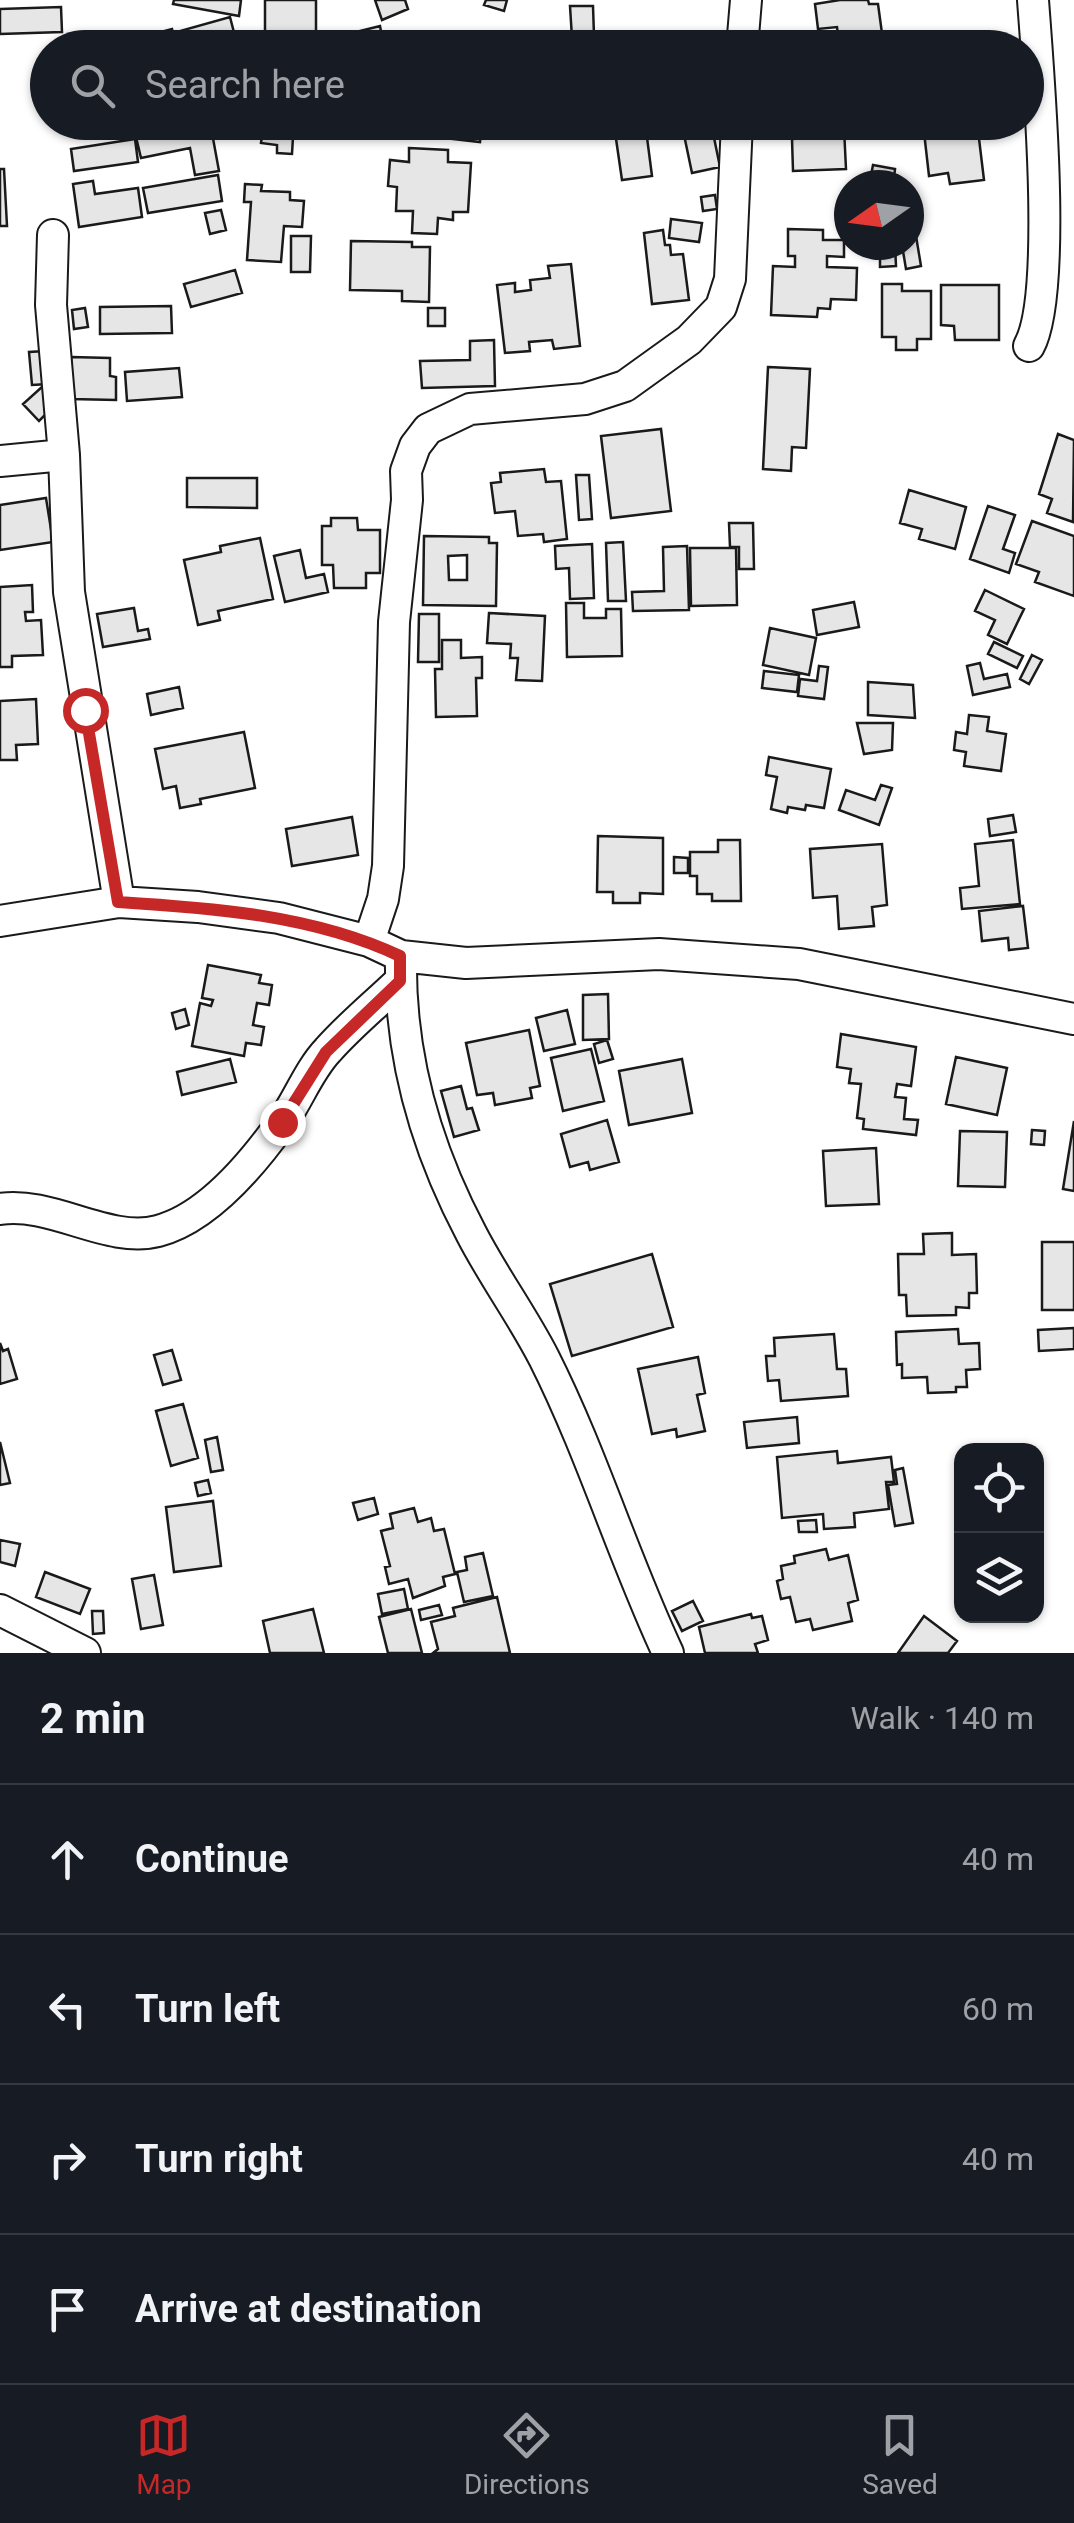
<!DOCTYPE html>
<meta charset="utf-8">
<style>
body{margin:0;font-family:Roboto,sans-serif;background:#20242c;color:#f1f3f6}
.controls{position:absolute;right:30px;bottom:30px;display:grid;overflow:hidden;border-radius:20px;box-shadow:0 2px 8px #0004}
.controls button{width:90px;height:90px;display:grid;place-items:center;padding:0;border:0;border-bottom:2px solid #363941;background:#171b24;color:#f1f3f6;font:50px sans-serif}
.compass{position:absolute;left:834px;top:170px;width:90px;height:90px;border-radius:50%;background:#171b24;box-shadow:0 2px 8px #0004;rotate:256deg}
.stop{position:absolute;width:30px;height:30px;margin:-22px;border:8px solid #c62828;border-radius:50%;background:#fff}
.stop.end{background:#c62828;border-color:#fff;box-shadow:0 2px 10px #0008}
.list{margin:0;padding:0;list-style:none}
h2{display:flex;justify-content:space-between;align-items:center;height:130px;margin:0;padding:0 40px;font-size:42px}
h2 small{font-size:32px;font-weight:400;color:#9ea1a6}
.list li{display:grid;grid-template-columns:65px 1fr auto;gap:30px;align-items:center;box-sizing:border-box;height:150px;padding:0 40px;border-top:2px solid #363941}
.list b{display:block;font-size:38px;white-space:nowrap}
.list em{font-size:32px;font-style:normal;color:#9ea1a6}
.icon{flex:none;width:55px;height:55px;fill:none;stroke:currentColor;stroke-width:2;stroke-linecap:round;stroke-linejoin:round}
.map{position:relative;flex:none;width:1074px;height:1653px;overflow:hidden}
.search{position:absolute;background:#171b24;box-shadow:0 2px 8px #0004;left:30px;right:30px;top:30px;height:110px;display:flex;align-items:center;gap:25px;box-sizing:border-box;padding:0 35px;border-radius:55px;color:#9ea1a6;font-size:38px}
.sheet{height:730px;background:#171b24}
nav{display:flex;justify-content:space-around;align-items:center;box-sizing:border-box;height:140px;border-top:2px solid #363941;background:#171b24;font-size:28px;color:#9ea1a6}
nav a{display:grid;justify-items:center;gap:5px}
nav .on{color:#c62828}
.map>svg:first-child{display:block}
.building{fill:#e6e6e6;stroke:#1a1a1a;stroke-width:2.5;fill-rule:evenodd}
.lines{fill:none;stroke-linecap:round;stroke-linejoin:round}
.street-casing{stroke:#1a1a1a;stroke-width:34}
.street{stroke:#fff;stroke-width:30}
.route{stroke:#c62828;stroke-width:12}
</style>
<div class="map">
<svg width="1074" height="1653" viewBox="0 0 1074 1653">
<rect width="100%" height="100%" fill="#fff"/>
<!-- building -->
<path class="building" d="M174,0H241L239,16L173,4Z
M265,0H316V34H265Z
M375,0H405L408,9L382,20Z
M486,0H507L504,11L484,5Z
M840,0H868L869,4H878L884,48H819L839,43L837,27L818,29L815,4Z
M570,6H593L594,36L572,38Z
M61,7L62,32L0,34V9Z
M230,17L238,48H185L180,31Z
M380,26L384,47L347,48L344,35Z
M172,29L176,46L145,48L142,37Z
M246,40L320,41V48H246Z
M210,122L219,171L195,175L190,148L141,158L136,137Z
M252,122H308L307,135L280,133V126Z
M427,122H482L480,142L426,136Z
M645,122L652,176L622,180L614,125Z
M805,122H861V127L844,128L846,169L793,171L792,139L806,138Z
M938,122H977L984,180L950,184L948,173L929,176L924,132L939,130Z
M711,123L720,167L692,173L683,130Z
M262,135L293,137L292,154L277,153V145L261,143Z
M135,139L138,162L74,171L71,149Z
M409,148L448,150V162L471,163L468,212H453V220L438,218L437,234L412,233L413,211H396L397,187L388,186L390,160L409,162Z
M873,165L895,169L893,185L870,181Z
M0,169H4L7,226H0Z
M218,175L222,201L148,213L143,188Z
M93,181L95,194L138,188L142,217L79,227L73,184Z
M245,184L262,185L261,191L290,192V200L304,201L302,227L284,226L281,262L247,260L251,202H244Z
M715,195L717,209L703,211L701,197Z
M221,210L226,230L210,234L205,213Z
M671,219L702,223L699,242L669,238Z
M788,229L823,230V240H844V257L827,256V267L857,268L856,300L831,299L830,309L818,308L817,317L771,315L773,266L795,267V256H788Z
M663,230L665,245H670L671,255L683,254L689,300L652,304L644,233Z
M291,236H311L310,272H291Z
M916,236L921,266L906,269L902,245H909V237Z
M351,241L412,242V247H430L429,302L402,301V291L350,290Z
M880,245H895L896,266L880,267Z
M571,264L580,346L554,349L552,340L529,342L530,351L505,353L497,285L515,283V292L531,290L530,280L550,278L548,266Z
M235,270L242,293L191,307L184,284Z
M882,284H902V291H931V339H917V350H896V337H882Z
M941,285H999V340H955L954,326L941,325Z
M171,306L172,333L100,334V307Z
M85,308L88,327L74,329L72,310Z
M428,308H445V326H428Z
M494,340L495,386L422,388L420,361L470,360V341Z
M45,351L48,384L32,385L29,352Z
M71,357L110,358V376L116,377V400L71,399Z
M768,367L810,369L806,448L792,447L791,471L763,469Z
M179,368L182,397L127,401L125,372Z
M43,386L58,402L39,421L23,404Z
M661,429L671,511L611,518L601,436Z
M1058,434L1074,440L1073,522L1047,513L1052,499L1039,494Z
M544,469L546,482L561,481L567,539L544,542L543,534L518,536L515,511L495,513L491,483L501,482L500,473Z
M576,475H589L592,519L579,520Z
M187,478H257V508L187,507Z
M909,490L966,507L955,549L919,539L922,529L900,523Z
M46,498L53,542L0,550V505Z
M988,506L1015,515L1003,549L1015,553L1009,573L970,559Z
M331,518H357L358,530H380V573H366V588H334L333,565H322V526H331Z
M1032,521L1074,536V596L1035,582L1039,572L1016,564Z
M729,523H753L754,569H739V547H730Z
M424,536L489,537V543H497L496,606L423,605ZM467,555V580H449L448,556Z
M260,538L273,599L218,611L220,620L198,625L184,560L221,552L220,546Z
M623,542L626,601H608L606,543Z
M592,544L594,598L570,599L569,568L556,569L555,546Z
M687,546L689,610L633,611L632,592L664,591L663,547Z
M690,548H736L737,605L691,606Z
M300,550L306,578L324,574L328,592L285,602L274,556Z
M32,585L33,612H25L26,621L41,620L43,655L12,656V667H0V587Z
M985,590L1024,609L1007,644L988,635L995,620L975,611Z
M854,602L859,627L817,635L813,610Z
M566,603H584V618H606V609H621L622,656L567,657Z
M134,608L138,631L148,629L150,639L103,647L97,614Z
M489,613L545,616L542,681L516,680L518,658H510L511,644L487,643Z
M419,614H439V662H418Z
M770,628L816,638L809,675L763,665Z
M442,640H461V658L482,657V678H476L477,716L436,717L435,669H442Z
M994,642L1023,656L1017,668L988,654Z
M1032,655L1042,660L1029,684L1020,679Z
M980,663L984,679L1007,674L1010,687L973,695L967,666Z
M819,666L828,667L824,699L798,696L800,679L817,681Z
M764,671L799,675L797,692L762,688Z
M868,682L913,685L915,718L868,715Z
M179,687L183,708L151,715L147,694Z
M36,699L38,744L16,745L17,760H0V701Z
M969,715L989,717L987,731L1006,734L1001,771L964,766L966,752L954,750L956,732L967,734Z
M857,723H893L892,750L864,754Z
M244,732L255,788L200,799L201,804L180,808L176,786L163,789L155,749Z
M769,757L831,769L824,808L806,805L805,810L788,807L787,813L771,809L777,777L766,775Z
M881,785L892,788L879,825L839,810L846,790L875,800Z
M1013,815L1016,832L990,836L988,819Z
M352,817L358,855L292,866L286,829Z
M598,836L663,838V894L640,893V903H613V892H597Z
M718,840H740L741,901H712V894H697V876H690V852H718Z
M1013,840L1020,904L962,909L960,888L979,886L975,844Z
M882,844L887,905L872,907L874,926L839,929L837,896L813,898L810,849Z
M674,857L688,858V873H674Z
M1023,906L1028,948L1009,950L1008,938L982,941L979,911Z
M208,965L261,975L259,983L272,985L269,1005L257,1003L253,1025L264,1027L261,1045L246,1043L244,1056L192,1046L200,1003L211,1006L213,1000L202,998Z
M608,994L609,1039L583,1040V995Z
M185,1009L189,1025L176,1029L172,1013Z
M567,1010L575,1044L544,1051L536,1018Z
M529,1030L540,1086L530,1088L532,1098L495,1105L493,1093L477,1095L466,1043Z
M841,1034L916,1047L911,1086L897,1084L895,1097L906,1098L904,1119L918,1120L916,1135L863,1129L864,1119L857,1118L861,1084L849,1083L851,1069L837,1067Z
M607,1040L613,1059L599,1063L594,1044Z
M591,1049L604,1101L563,1111L551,1058Z
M956,1057L1007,1068L997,1115L946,1104Z
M230,1059L236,1082L182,1095L177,1072Z
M682,1059L692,1113L629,1125L619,1071Z
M461,1086L467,1109L472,1108L479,1130L454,1137L441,1091Z
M607,1120L619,1162L590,1170L588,1162L570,1167L561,1134Z
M1074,1121V1191L1063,1189Z
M1032,1130L1045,1131L1044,1145L1031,1144Z
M960,1131L1007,1132L1005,1187L958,1186Z
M876,1148L879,1204L826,1206L823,1151Z
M952,1233V1255L976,1254L977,1293H969V1308L956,1307V1315L907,1316L906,1295H899L898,1254H924L923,1234Z
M1042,1242H1074V1310H1042Z
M652,1254L673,1327L572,1356L550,1284Z
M1074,1328V1349L1039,1351L1038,1330Z
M958,1329L959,1344L979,1343L980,1369L966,1370L967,1387H956V1392L928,1393L927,1377L902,1378V1364L897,1365L896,1332Z
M834,1334L837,1369H846L848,1396L781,1401L779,1380L768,1381L766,1356H775L774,1338Z
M0,1343L3,1351L8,1349L17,1379L0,1384Z
M172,1350L181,1380L163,1385L154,1355Z
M698,1357L705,1393L697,1395L705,1431L677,1437L676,1429L652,1434L638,1369Z
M183,1404L198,1458L171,1466L156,1411Z
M797,1417L799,1443L747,1448L744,1422Z
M217,1437L223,1470L211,1472L205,1440Z
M0,1442L10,1483L0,1485Z
M837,1451L838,1463L891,1457L894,1482H886L889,1509L854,1513L855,1527L824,1529L823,1514L782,1518L777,1457Z
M903,1468L913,1523L895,1526L888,1485L897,1484L895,1470Z
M208,1480L211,1493L198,1496L195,1483Z
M374,1498L378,1514L358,1520L353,1503Z
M213,1501L221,1566L174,1572L166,1507Z
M414,1508L418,1522L431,1518L434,1531L444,1529L455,1574L443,1577L445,1586L413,1598L408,1579L389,1584L385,1567L390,1566L381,1531L393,1528L390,1514Z
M816,1520L817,1532H799L798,1521Z
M0,1540L20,1544L15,1566L0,1562Z
M826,1549L829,1560L848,1555L858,1600L848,1603L852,1621L813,1630L810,1619L796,1622L790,1597L781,1599L777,1581L783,1579L781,1566L795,1563L794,1556Z
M483,1553L493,1596L464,1602L457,1572L467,1570L465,1557Z
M45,1572L90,1589L80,1614L36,1597Z
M154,1575L163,1625L141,1629L132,1579Z
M404,1589L408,1609L382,1614L378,1594Z
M497,1597L510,1653H433L438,1649L431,1622L455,1616L453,1608Z
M693,1601L703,1621L682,1631L672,1611Z
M439,1605L442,1615L421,1620L419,1610Z
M313,1609L324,1653H270L263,1621Z
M411,1609L422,1653H388L379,1617Z
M92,1611H103L104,1633L93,1634Z
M751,1614L752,1618L762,1616L768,1640L755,1644L758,1653H705L699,1627Z
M924,1616L957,1641L948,1653H898Z"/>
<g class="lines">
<!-- street casing -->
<g class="street-casing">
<path id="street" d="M742,48L746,0
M53,235L51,305L64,455L69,592L119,902
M1029,346C1058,294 1038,69 1033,0
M0,461L64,455
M0,921L119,902L198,907L279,918L369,941L401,956L466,963L659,954L799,964L1074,1019
M369,941L383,899L388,866L394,622L407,500L406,471L415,446L428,429L470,409L585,399L625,386L689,340L721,307L730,279L737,122
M401,956C399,1055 425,1146 471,1233C493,1276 522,1315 544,1358C592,1453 623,1557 668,1653
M0,1209C52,1201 108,1244 158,1231C208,1218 254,1162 283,1121C299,1098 309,1070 328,1050C350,1025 376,1004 400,981
M0,1610L85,1653"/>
</g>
<!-- street -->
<use href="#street" class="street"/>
</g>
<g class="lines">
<!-- route -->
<path class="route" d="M85,710L118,902C214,908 313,915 400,956V981L326,1052L282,1122"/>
</g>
</svg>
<div class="controls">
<button><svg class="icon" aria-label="locate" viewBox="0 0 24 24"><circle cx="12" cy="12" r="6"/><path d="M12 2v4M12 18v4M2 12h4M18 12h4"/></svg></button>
<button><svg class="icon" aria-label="layers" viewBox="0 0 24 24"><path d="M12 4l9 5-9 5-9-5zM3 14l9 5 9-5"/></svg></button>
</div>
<svg class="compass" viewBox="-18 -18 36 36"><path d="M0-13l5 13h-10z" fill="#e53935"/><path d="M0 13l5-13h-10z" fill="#9ea1a6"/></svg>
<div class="stop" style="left:85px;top:710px"></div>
<div class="stop end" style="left:282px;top:1122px"></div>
<div class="search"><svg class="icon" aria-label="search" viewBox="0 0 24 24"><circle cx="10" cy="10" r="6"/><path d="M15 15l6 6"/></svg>Search here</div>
</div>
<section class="sheet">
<h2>2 min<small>Walk · 140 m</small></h2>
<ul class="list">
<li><svg class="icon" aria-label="ahead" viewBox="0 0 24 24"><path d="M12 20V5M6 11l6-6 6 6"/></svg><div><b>Continue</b></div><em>40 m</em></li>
<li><svg class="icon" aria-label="left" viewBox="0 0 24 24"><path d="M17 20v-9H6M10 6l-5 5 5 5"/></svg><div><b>Turn left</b></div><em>60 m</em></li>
<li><svg class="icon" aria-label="right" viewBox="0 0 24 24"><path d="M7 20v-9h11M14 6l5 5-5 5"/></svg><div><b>Turn right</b></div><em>40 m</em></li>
<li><svg class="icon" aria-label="arrive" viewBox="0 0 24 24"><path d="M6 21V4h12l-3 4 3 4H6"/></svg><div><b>Arrive at destination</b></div></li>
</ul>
</section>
<nav>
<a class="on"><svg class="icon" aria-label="map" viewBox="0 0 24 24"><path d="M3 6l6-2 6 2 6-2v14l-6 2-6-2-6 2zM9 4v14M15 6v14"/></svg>Map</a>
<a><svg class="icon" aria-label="directions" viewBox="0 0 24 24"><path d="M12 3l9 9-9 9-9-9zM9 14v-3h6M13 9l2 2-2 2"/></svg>Directions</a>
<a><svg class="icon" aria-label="saved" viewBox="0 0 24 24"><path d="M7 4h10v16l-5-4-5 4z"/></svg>Saved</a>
</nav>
